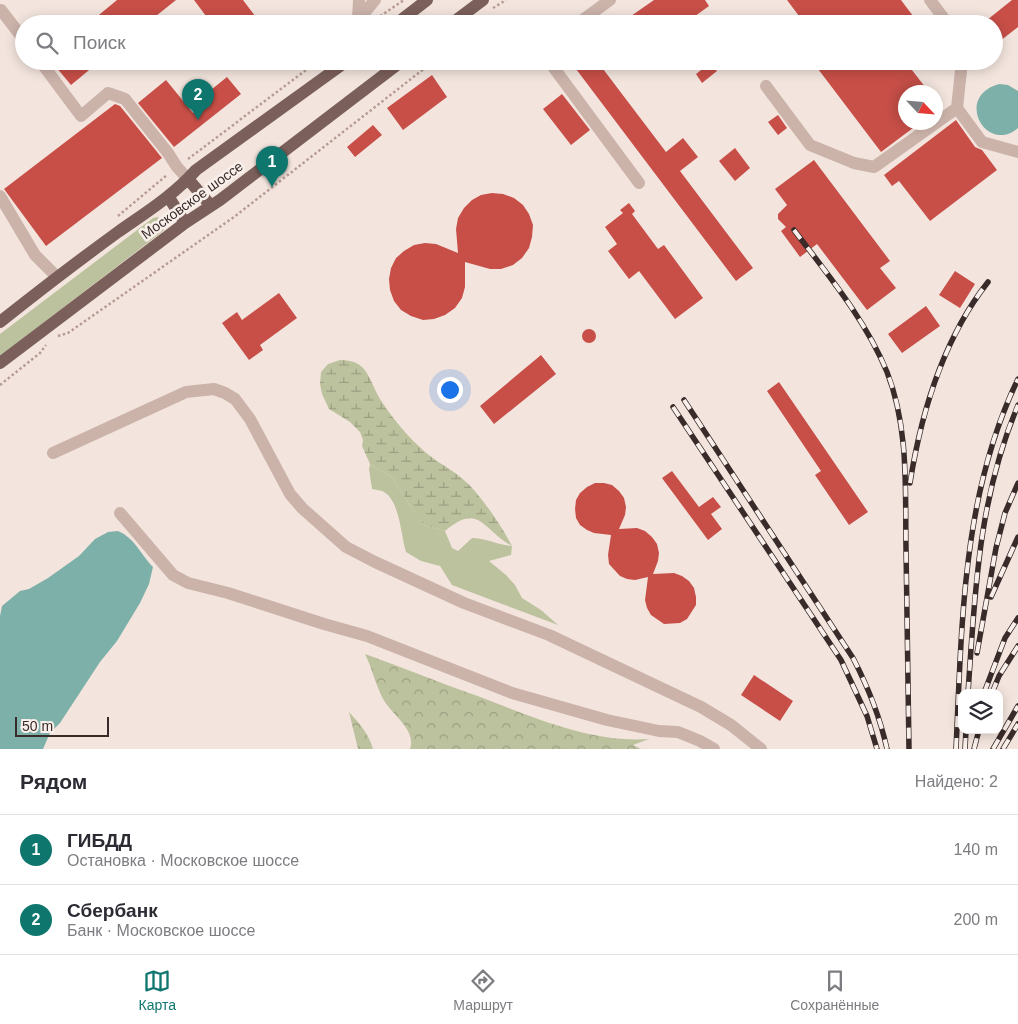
<!DOCTYPE html>
<html lang="ru">
<meta charset="utf-8">
<style>
body{margin:0;font-family:Arial,sans-serif;background:#f7f7f7;color:#2b2b33}
.controls{position:absolute;right:15px;bottom:15px;display:grid;overflow:hidden;border-radius:10px;box-shadow:0 2px 12px #0003}
.controls button{width:45px;height:45px;display:grid;place-items:center;padding:0;border:0;border-bottom:1px solid #e1e1e2;background:#fff;color:#2b2b33;font:25px sans-serif}
.compass{position:absolute;left:898px;top:85px;width:45px;height:45px;border-radius:50%;background:#fff;box-shadow:0 2px 12px #0003;rotate:116deg}
.scale{position:absolute;left:15px;bottom:12px;width:94px;box-sizing:border-box;padding-left:5px;border:2px solid #392b29;border-top:0;font-size:14px;line-height:18px;white-space:nowrap;color:#392b29;-webkit-text-stroke:4px #faf0eb;paint-order:stroke}
.you{position:absolute;left:449px;top:389px;width:18px;height:18px;margin:-12px;border:4px solid #fff;border-radius:50%;background:#1a73e8;box-shadow:0 0 0 8px #1a73e833}
.badge{display:grid;place-items:center;width:32px;height:32px;border-radius:50%;background:#0f766e;color:#fff;font-size:16px;font-weight:700}
.pin{position:absolute;translate:-50% -41px;filter:drop-shadow(0 1px 2px #0008)}
.pin::after{content:'';position:absolute;top:26px;width:18px;height:15px;background:inherit;clip-path:polygon(0 0,100% 0,50% 100%)}
.list{margin:0;padding:0;list-style:none}
h2{display:flex;justify-content:space-between;align-items:center;height:65px;margin:0;padding:0 20px;font-size:21px}
h2 small{font-size:16px;font-weight:400;color:#7c7c81}
.list li{display:grid;grid-template-columns:32px 1fr auto;gap:15px;align-items:center;box-sizing:border-box;height:70px;padding:0 20px;border-top:1px solid #e1e1e2}
.list b{display:block;font-size:19px;white-space:nowrap}
.list p{margin:0;font-size:16px;white-space:nowrap;color:#7c7c81}
.list em{font-size:16px;font-style:normal;color:#7c7c81}
.icon{flex:none;width:28px;height:28px;fill:none;stroke:currentColor;stroke-width:2;stroke-linecap:round;stroke-linejoin:round}
.map{position:relative;flex:none;width:1018px;height:749px;overflow:hidden}
.search{position:absolute;background:#fff;box-shadow:0 2px 12px #0003;left:15px;right:15px;top:15px;height:55px;display:flex;align-items:center;gap:12px;box-sizing:border-box;padding:0 18px;border-radius:28px;color:#7c7c81;font-size:19px}
.sheet{height:205px;background:#fff}
nav{display:flex;justify-content:space-around;align-items:center;box-sizing:border-box;height:70px;border-top:1px solid #e1e1e2;background:#fff;font-size:14px;color:#7c7c81}
nav a{display:grid;justify-items:center;gap:2px}
nav .on{color:#0f766e}
.map>svg:first-child{display:block}
.green{fill:#bdc29e}
.forest{fill:url(#forest-crowns)}
.wetland{fill:url(#wetland-marsh)}
.water{fill:#7db0a9}
.building{fill:#c74f48}
.lines{fill:none;stroke-linecap:round;stroke-linejoin:round}
.path{stroke:#b79c94;stroke-width:2.5;stroke-dasharray:2.5 2.5;stroke-linecap:butt}
.minor{stroke:#cbb3aa;stroke-width:12}
.major{stroke:#7b5f5a;stroke-width:12}
.rail-casing{stroke:#392b29;stroke-width:5.5}
.rail{stroke:#faf0eb;stroke-width:4;stroke-dasharray:11;stroke-linecap:butt}
.labels{text-anchor:middle;dominant-baseline:central;stroke-width:5;stroke-linejoin:round;paint-order:stroke}
.street-label{font-size:14px;fill:#392b29;stroke:#faf0eb}
</style>
<div class="map">
<svg width="1018" height="749" viewBox="0 0 1018 749">
<defs>
<pattern id="forest-crowns" width="20" height="18" patternUnits="userSpaceOnUse" patternTransform="scale(1.25)"><rect width="20" height="18" fill="#bdc29e"/><path d="M2 6a3 3 0 1 1 6 0M12 15a3 3 0 1 1 6 0" fill="none" stroke="#9b9e81"/></pattern>
<pattern id="wetland-marsh" width="20" height="14" patternUnits="userSpaceOnUse" patternTransform="scale(1.25)"><rect width="20" height="14" fill="#bdc29e"/><path d="M1 5h8M5 5V1M11 12h8M15 12V8" fill="none" stroke="#9b9e81"/></pattern>
</defs>
<rect width="100%" height="100%" fill="#f3e5de"/>
<!-- green -->
<path class="green" d="M158,217L164,222L165,228L162,232L0,356V334L153,218Z
M370,464L393,478L410,506L426,526L445,531L452,548L458,551L472,538C485,538 498,545 512,546L511,555L489,561L506,575L515,585L522,598L541,610L558,625L452,585L440,566L421,561L406,552C401,537 400,501 384,492C381,490 375,490 372,489L369,469Z"/>
<!-- forest -->
<path class="forest" d="M365,654C404,668 443,684 483,698C535,718 592,743 649,739L633,745L641,749H410C417,729 390,714 382,697C375,683 372,668 365,654Z
M349,712C359,723 369,734 373,749H358Z"/>
<!-- wetland -->
<path class="wetland" d="M340,360C370,360 368,381 382,402C393,419 409,438 424,451C435,461 448,467 459,476C478,490 501,525 512,546C482,529 479,502 445,531L426,526L420,519L410,506L393,478L370,464L362,446L363,440L360,432L350,422L329,409L322,394L320,384L321,372L328,364Z"/>
<!-- water -->
<path class="water" d="M999,84L1008,85L1018,91V128C987,155 953,97 999,84Z
M118,531C135,538 141,555 153,567L149,584L140,603L117,641L100,662L60,723L50,733L43,749H0V616L2,606L20,591L29,589L48,578L79,556L95,539L108,532Z"/>
<!-- building -->
<path class="building" d="M117,0H176L146,24H88Z
M194,0H243L261,24H212Z
M654,0H705L709,6L684,24H637L631,16Z
M787,0H901L919,24H805Z
M1012,0H1018V27L1000,41L994,35V24H982Z
M51,61H100L71,85Z
M570,61H597L666,152L683,138L698,157L680,171L753,268L736,281Z
M812,61H905L929,92H906V122H921L881,152Z
M710,63L717,71L702,83L696,74Z
M432,75L447,97L403,130L387,108Z
M227,77L241,94L174,147L138,103L166,80L193,113L210,99L206,94Z
M562,94L590,130L571,145L543,109Z
M115,104L120,106L162,158L46,246L4,189Z
M778,115L787,128L778,135L768,122Z
M956,120L975,147L982,150L997,170L930,221L899,181L892,186L884,175Z
M373,125L382,135L355,157L347,147Z
M735,148L750,168L735,181L719,161Z
M814,160L890,261L880,268L896,288L867,310L817,244L800,257L781,231L786,227L778,219V214L787,205L775,189Z
M492,193L503,194L514,198L523,205L529,214L533,225L532,237L529,248L522,258L513,265L501,269H490L465,262V287L462,298L455,308L445,315L434,319L423,320L411,316L401,310L394,301L390,290L389,279L391,268L396,258L404,251L414,245L425,243L436,244L458,253L456,229L458,218L464,208L472,200L481,195Z
M629,203L635,211L632,214L658,249L664,245L703,298L675,319L639,271L629,279L608,251L617,244L605,227L623,213L620,210Z
M955,271L975,284L960,308L939,295Z
M279,293L297,318L260,345L263,350L249,360L222,323L237,312L242,320Z
M926,306L940,326L902,353L888,334Z
M582 336a7 7 0 1 1 14 0a7 7 0 1 1-14 0Z
M541,355L556,374L494,424L480,406Z
M779,382L868,512L849,525L815,475L821,471L767,391Z
M672,471L699,507L713,497L721,507L711,514L722,529L708,540L662,478Z
M595,483H604L612,485L619,491L624,498L626,507L625,515L619,529L637,528L645,531L652,537L657,544L659,553L658,561L653,574L674,573L682,576L689,581L694,588L696,597V605L687,619L680,623L664,624L651,615L647,608L645,600L648,577L635,580L627,579L620,576L609,564L608,555L611,535L594,533L587,530L580,525L576,518L575,509L576,500L580,493L587,487Z
M754,675L793,701L780,721L741,695Z"/>
<g class="lines">
<!-- path -->
<path class="path" d="M493,8L506,0
M376,19L404,0
M476,24L482,18
M188,159L318,61
M118,216L167,175
M58,336L68,333L234,217L434,61
M0,385L40,353L46,345"/>
<!-- minor -->
<path class="minor" d="M930,0L948,24
M1,10L24,40
M358,20L359,0
M355,24L375,0
M577,24L610,0
M40,61L81,116L108,93L125,99L168,153L177,167L188,179
M551,61V64L639,183
M766,86L810,145L854,163L874,167L957,108L982,142L1018,152
M957,108L962,61
M0,196L35,255L57,277
M53,453L186,392L214,389L225,393L235,399L250,419L290,494L302,508L346,547L375,562L464,603L549,635L701,707L731,725L761,749
M120,513L173,575L188,583L228,593L324,624L367,636L512,693L607,720L659,731L678,732L700,741L714,749"/>
<!-- major -->
<path class="major" d="M396,24L427,0
M451,24L483,0
M188,179L211,206
M168,196L185,223
M0,322C39,291 78,261 118,232C145,213 174,195 196,170L347,61
M0,363L185,223L220,200L402,61"/>
<!-- rail casing -->
<g class="rail-casing">
<path id="rail" d="M794,230C828,275 865,319 887,372C909,428 905,489 906,548C907,615 908,682 909,749
M684,400L853,658C868,687 880,717 887,749
M673,407L841,660L867,716L877,749
M910,483C921,413 944,338 988,282
M991,597L1018,537
M977,653L996,548L1005,513L1018,483
M968,693C975,592 978,500 1018,405
M984,693L1005,638L1018,618
M992,693L999,676L1018,646
M956,749C962,623 962,495 1018,379
M965,749L966,730
M974,749L979,730
M993,749L1018,706
M1003,749L1018,724"/>
</g>
<!-- rail -->
<use href="#rail" class="rail"/>
</g>
<g class="labels">
<!-- street labels -->
<g class="street-label">
<text transform="translate(192 200) rotate(-36)">Московское шоссе</text>
</g>
</g>
</svg>
<div class="controls">
<button><svg class="icon" aria-label="layers" viewBox="0 0 24 24"><path d="M12 4l9 5-9 5-9-5zM3 14l9 5 9-5"/></svg></button>
</div>
<svg class="compass" viewBox="-18 -18 36 36"><path d="M0-13l5 13h-10z" fill="#e53935"/><path d="M0 13l5-13h-10z" fill="#7c7c81"/></svg>
<div class="scale">50 m</div>
<div class="you"></div>
<div class="pin badge" style="left:272px;top:187px">1</div>
<div class="pin badge" style="left:198px;top:120px">2</div>
<div class="search"><svg class="icon" aria-label="search" viewBox="0 0 24 24"><circle cx="10" cy="10" r="6"/><path d="M15 15l6 6"/></svg>Поиск</div>
</div>
<section class="sheet">
<h2>Рядом<small>Найдено: 2</small></h2>
<ul class="list">
<li><span class="badge">1</span><div><b>ГИБДД</b><p>Остановка · Московское шоссе</p></div><em>140 m</em></li>
<li><span class="badge">2</span><div><b>Сбербанк</b><p>Банк · Московское шоссе</p></div><em>200 m</em></li>
</ul>
</section>
<nav>
<a class="on"><svg class="icon" aria-label="map" viewBox="0 0 24 24"><path d="M3 6l6-2 6 2 6-2v14l-6 2-6-2-6 2zM9 4v14M15 6v14"/></svg>Карта</a>
<a><svg class="icon" aria-label="directions" viewBox="0 0 24 24"><path d="M12 3l9 9-9 9-9-9zM9 14v-3h6M13 9l2 2-2 2"/></svg>Маршрут</a>
<a><svg class="icon" aria-label="saved" viewBox="0 0 24 24"><path d="M7 4h10v16l-5-4-5 4z"/></svg>Сохранённые</a>
</nav>
